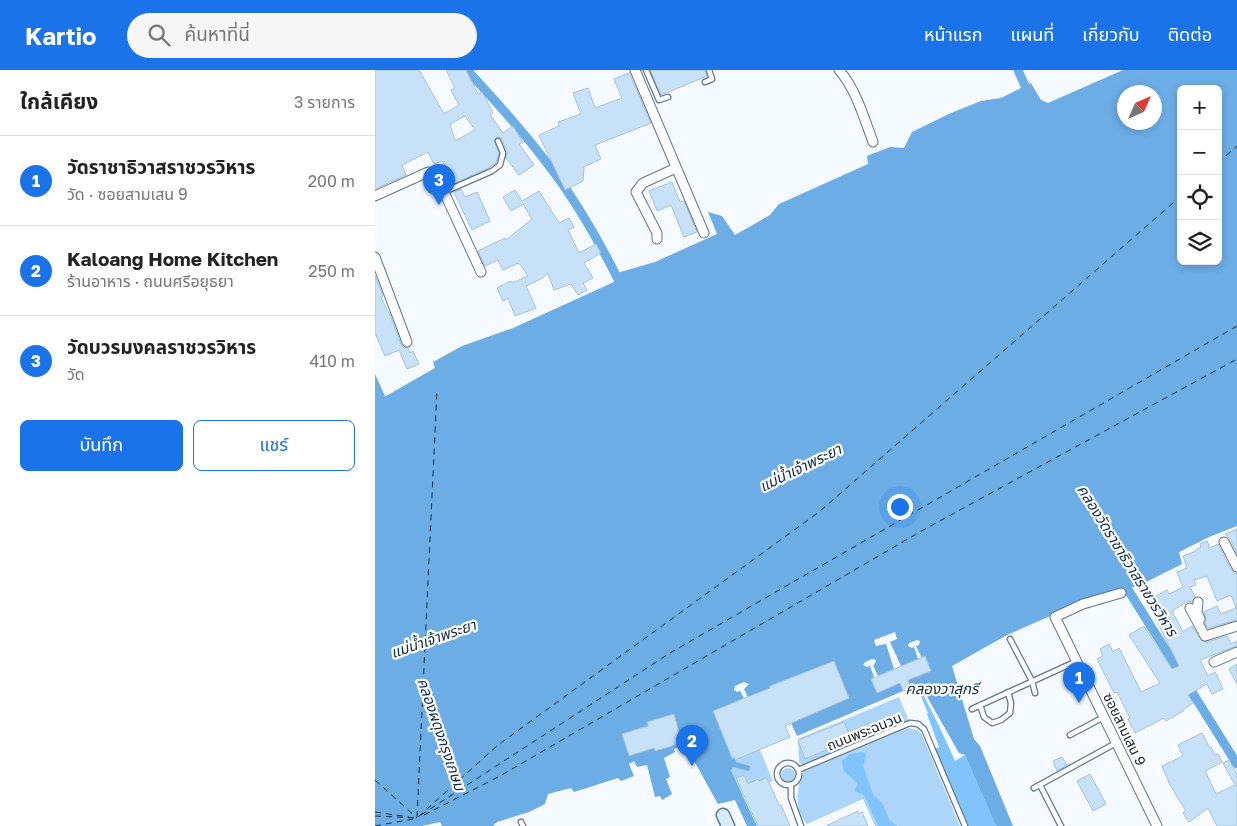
<!DOCTYPE html>
<html lang="th">
<meta charset="utf-8">
<style>
body{margin:0;font-family:"Golos Text","Noto Sans Thai",sans-serif;background:#f6f6f6;color:#222}
.controls{position:absolute;right:15px;top:15px;display:grid;overflow:hidden;border-radius:8px;box-shadow:0 2px 8px #0003}
.controls button{width:45px;height:45px;display:grid;place-items:center;padding:0;border:0;border-bottom:1px solid #e0e0e0;background:#fff;color:#222;font:25px sans-serif}
.compass{position:absolute;left:742px;top:15px;width:45px;height:45px;border-radius:50%;background:#fff;box-shadow:0 2px 8px #0003;rotate:45deg}
.you{position:absolute;left:524px;top:436px;width:18px;height:18px;margin:-12px;border:4px solid #fff;border-radius:50%;background:#1a73e8;box-shadow:0 0 0 8px #1a73e833}
.badge{display:grid;place-items:center;width:32px;height:32px;border-radius:50%;background:#1a73e8;color:#fff;font-size:16px;font-weight:700}
.pin{position:absolute;translate:-50% -41px;filter:drop-shadow(0 1px 2px #0008)}
.pin::after{content:'';position:absolute;top:26px;width:18px;height:15px;background:inherit;clip-path:polygon(0 0,100% 0,50% 100%)}
.list{margin:0;padding:0;list-style:none}
h2{display:flex;justify-content:space-between;align-items:center;height:65px;margin:0;padding:0 20px;font-size:21px}
h2 small{font-size:16px;font-weight:400;color:#767676}
.list li{display:grid;grid-template-columns:32px 1fr auto;gap:15px;align-items:center;box-sizing:border-box;height:90px;padding:0 20px;border-top:1px solid #e0e0e0}
.list b{display:block;font-size:19px;white-space:nowrap}
.list p{margin:0;font-size:16px;white-space:nowrap;color:#767676}
.list em{font-size:16px;font-style:normal;color:#767676}
.actions{display:flex;gap:10px;padding:15px 20px}
.actions a{flex:1;padding:11px 0;border:1px solid #1a73e8;border-radius:8px;text-align:center;font-size:18px;color:#1a73e8}
.actions .main{background:#1a73e8;color:#fff}
.icon{flex:none;width:28px;height:28px;fill:none;stroke:currentColor;stroke-width:2;stroke-linecap:round;stroke-linejoin:round}
.map{position:relative;flex:none;width:862px;height:756px;overflow:hidden}
header{display:flex;align-items:center;gap:30px;box-sizing:border-box;height:70px;padding:0 25px;background:#1a73e8;color:#fff}
header strong{font-size:24px}
nav{display:flex;gap:28px;margin-inline-start:auto;font-size:18px}
.search{width:350px;height:45px;background:#f6f6f6;display:flex;align-items:center;gap:12px;box-sizing:border-box;padding:0 18px;border-radius:28px;color:#767676;font-size:19px}
main{display:flex}
aside{flex:1;background:#fff}
.map>svg:first-child{display:block}
.green{fill:#add5f9}
.forest{fill:#81c3fd}
.water{fill:#6cade5;fill-rule:evenodd}
.lines{fill:none;stroke-linecap:round;stroke-linejoin:round}
.canal{stroke:#6cade5;stroke-width:9}
.ferry{stroke:#112e45;stroke-width:1;stroke-dasharray:6 5;stroke-linecap:butt}
.building{fill:#c7e1f8;stroke:#a7c1d8;fill-rule:evenodd}
.lane-casing{stroke:#5f778c;stroke-width:7}
.street-casing{stroke:#5f778c;stroke-width:11}
.secondary-casing{stroke:#5f778c;stroke-width:15}
.lane{stroke:#fff;stroke-width:4.5}
.street{stroke:#fff;stroke-width:9}
.secondary{stroke:#d8ecfd;stroke-width:12}
.labels{text-anchor:middle;dominant-baseline:central;stroke-width:4.5;stroke-linejoin:round;paint-order:stroke}
.street-label{font-size:14px;fill:#172029;stroke:#fff}
.water-label{font-size:15px;font-style:italic;fill:#112e45;stroke:#fff}
</style>
<header>
<strong>Kartio</strong>
<div class="search"><svg class="icon" aria-label="search" viewBox="0 0 24 24"><circle cx="10" cy="10" r="6"/><path d="M15 15l6 6"/></svg>ค้นหาที่นี่</div>
<nav><a>หน้าแรก</a><a>แผนที่</a><a>เกี่ยวกับ</a><a>ติดต่อ</a></nav>
</header>
<main>
<aside>
<h2>ใกล้เคียง<small>3 รายการ</small></h2>
<ul class="list">
<li><span class="badge">1</span><div><b>วัดราชาธิวาสราชวรวิหาร</b><p>วัด · ซอยสามเสน 9</p></div><em>200 m</em></li>
<li><span class="badge">2</span><div><b>Kaloang Home Kitchen</b><p>ร้านอาหาร · ถนนศรีอยุธยา</p></div><em>250 m</em></li>
<li><span class="badge">3</span><div><b>วัดบวรมงคลราชวรวิหาร</b><p>วัด</p></div><em>410 m</em></li>
</ul>
<div class="actions"><a class="main">บันทึก</a><a>แชร์</a></div>
</aside>
<div class="map">
<svg width="862" height="756" viewBox="0 0 862 756">
<rect width="100%" height="100%" fill="#f4faff"/>
<!-- green -->
<path class="green" d="M524,627L534,651L429,695L424,693L423,669Z
M533,658L543,660L546,663L585,756H500L488,729L432,754C419,741 421,716 429,701Z
M385,680L398,711L367,724L355,701L360,690Z
M406 705a7 7 0 1 1 14 0a7 7 0 1 1-14 0Z"/>
<!-- forest -->
<path class="forest" d="M543,619L546,620L566,660L580,691L590,685L621,756H593L560,679L564,677L552,644L553,643Z
M487,682L491,684L488,696L498,724L508,734L514,750L522,756H503L489,725L480,721L482,713L468,700L467,691L475,684Z"/>
<!-- water -->
<path class="water" d="M748,0H862V456L834,467L804,482L807,494L761,517H749L702,533L689,540L632,565L577,596L599,669L605,676L638,756H621L590,685L584,683L546,616H542L535,618L533,610L556,601L550,587L547,588L541,576L544,575L545,571L542,570L534,573L533,576L537,578L539,577L543,589L526,596L515,572L522,569L520,562L499,570L501,576L511,574L519,599L503,606L498,595L500,594L501,590L497,589L490,592L488,595L492,597L495,596L499,607L496,609L502,623L525,613L528,621L422,666L416,653L474,628L459,591L395,616V618L373,627L369,619L374,614L369,612L360,616L359,620L362,622L365,621L369,628L339,641L361,692L375,696L374,701L358,697L356,701L382,756H372L360,730L343,734L313,680L310,678L305,681L303,677L299,679L300,682L289,688L295,707L291,709L297,724L287,730L285,726L280,727L272,695L262,697L259,691L254,694L259,706L246,711L243,708L199,722L196,718L173,724L170,734L154,742L122,752L118,756H67L65,752L47,756H0V304L10,326H11L60,298L58,292L87,276L138,258L239,212L242,203L280,192L342,164L333,142L347,146L360,165L395,145L404,134L493,94L492,86L515,77L529,78L537,62L576,43L606,31L626,28L656,13L666,30L673,33ZM806,19H843V191H806ZM750,22H780V52H750ZM299,644L307,673L280,681L272,652ZM268,657L275,679L247,664Z"/>
<g class="lines">
<!-- canal -->
<path class="canal" d="M92,0C124,35 156,70 183,108C208,142 228,179 247,217
M643,0L654,25
M745,507L862,694"/>
<!-- ferry -->
<path class="ferry" d="M843,93L862,76
M0,710L42,748
M0,742L34,747
M46,745L295,583L862,256
M49,745L125,706L550,459L862,289
M0,746L42,748L123,675L444,442L806,126
M42,747L62,319
M0,756L38,749"/>
</g>
<!-- building -->
<path class="building" d="M0,0H44L69,44L84,35L76,20L80,18L71,0H91L103,24L107,22L118,43L115,45L128,63L138,56L148,72L144,74L159,95L144,105L131,88L132,82L127,69L122,67L119,71L124,83L121,93L110,100L73,116L70,109L77,106L67,91L59,94L53,82L27,95L31,105L0,119ZM90,46L100,60L80,71L75,54Z
M275,0H330L332,6L286,25Z
M254,3L276,53L220,75L226,89L209,97L208,111L190,120L164,65L184,56L183,52L206,44L198,23L213,18L220,38L247,28L239,9Z
M297,112L305,132L309,131L322,162L309,167L296,135L282,141L274,121Z
M86,119L90,127L102,122L115,151L97,160L79,122Z
M140,120L147,131L164,121L184,153L194,148L199,157L193,160L204,183L221,174L226,183L209,193L218,208L208,213L212,220L203,225L196,214L179,220L173,203L166,209L151,216L161,238L140,246L133,228L128,231L122,218L136,211L137,213L153,206L145,194H143V193L128,200L123,190L110,196L103,181L130,168L131,170L157,149L148,134L136,141L128,127Z
M0,205L8,226L6,227L13,242H14L26,274L28,277L33,278L35,283L38,281L44,294L32,299L24,280L10,286L0,263Z
M862,459V483L855,469L850,464Z
M832,471L835,478L843,474L856,500L862,503V550L833,558L830,553L831,549L829,542L842,536L846,544L861,538L856,525L842,531L832,506L819,510L821,515L815,517L820,527L817,532L813,531L797,541L808,562L817,556L827,571L832,572L852,566L856,574L862,571V576L825,590L833,606L840,602L848,619L837,624L832,614L813,625L818,633L808,640V641L791,651L789,648L760,663L753,649L755,648L742,622L739,623L722,589L728,586L725,579L734,574L738,582L744,578L766,622L785,613L754,565L769,556L797,599L804,596L774,535L783,530L781,526L792,520L794,524L808,517L802,502L812,498L808,486L821,481L820,480L826,477L825,474Z
M550,586L556,601L533,610L535,618L528,621L525,613L502,623L496,609Z
M459,591L474,628L410,656L415,667L360,690V688H357L338,641L395,618V616Z
M862,594V614L854,599Z
M299,644L307,673L280,681L279,678L254,686L247,664L273,656L272,652Z
M469,652L476,669L430,689L423,670Z
M827,663L835,678L836,677L840,685L843,684L847,692L830,701L841,724L860,715L848,693L854,690L862,704V756H842L833,738L814,752L808,743L811,741L795,715L787,696L808,686L803,675Z
M687,687L692,695L682,701L678,691Z
M715,704L731,734L718,741L702,711Z
M369,705L373,714L383,709L384,711L390,708L393,710L404,735H406L415,756H383L361,708Z
M483,741V744L487,742L493,756H451Z"/>
<g class="lines">
<!-- lane casing -->
<g class="lane-casing">
<path id="lane" d="M271,0L284,30L293,27
M330,12L337,9L334,0
M69,122L117,101L125,95L128,83L123,71
M635,569L657,611L660,623
M605,635L609,647L617,653L626,650L635,643L636,633L633,622
M597,639L702,591
M695,665L729,647
M402 704a11 11 0 1 1 22 0a11 11 0 1 1-22 0Z
M423,700L535,653L543,654L549,659L590,756
M416,715V728L426,756
M665,715L686,756
M659,718L741,673
M146,752L148,756"/>
</g>
<!-- street casing -->
<g class="street-casing">
<path id="street" d="M260,0L329,163
M464,0C481,19 489,48 498,72
M0,126L53,102L57,103L63,109L106,202
M282,169V163L261,122L268,113L301,98
M0,187L32,272
M849,472L862,497
M746,523L708,534L680,547L782,756
M823,532L822,542L825,549
M815,538L830,566L862,556
M839,592L862,582"/>
</g>
<!-- secondary casing -->
<g class="secondary-casing">
<path id="secondary" d="M348,745L353,756"/>
</g>
<!-- lane -->
<use href="#lane" class="lane"/>
<!-- street -->
<use href="#street" class="street"/>
<!-- secondary -->
<use href="#secondary" class="secondary"/>
</g>
<g class="labels">
<!-- street labels -->
<g class="street-label">
<text transform="translate(750 659) rotate(64)">ซอยสามเสน 9</text>
<text transform="translate(489 661) rotate(-22)">ถนนพระฉนวน</text>
</g>
<!-- water labels -->
<g class="water-label">
<text transform="translate(425 397) rotate(-26)">แม่น้ำเจ้าพระยา</text>
<text transform="translate(753 490) rotate(58)">คลองวัดราชาธิวาสราชวรวิหาร</text>
<text transform="translate(58 568) rotate(-19)">แม่น้ำเจ้าพระยา</text>
<text x="567" y="618">คลองวาสุกรี</text>
<text transform="translate(67 664) rotate(71)">คลองผดุงกรุงเกษม</text>
</g>
</g>
</svg>
<div class="controls">
<button>+</button>
<button>−</button>
<button><svg class="icon" aria-label="locate" viewBox="0 0 24 24"><circle cx="12" cy="12" r="6"/><path d="M12 2v4M12 18v4M2 12h4M18 12h4"/></svg></button>
<button><svg class="icon" aria-label="layers" viewBox="0 0 24 24"><path d="M12 4l9 5-9 5-9-5zM3 14l9 5 9-5"/></svg></button>
</div>
<svg class="compass" viewBox="-18 -18 36 36"><path d="M0-13l5 13h-10z" fill="#e53935"/><path d="M0 13l5-13h-10z" fill="#767676"/></svg>
<div class="you"></div>
<div class="pin badge" style="left:704px;top:633px">1</div>
<div class="pin badge" style="left:317px;top:696px">2</div>
<div class="pin badge" style="left:64px;top:135px">3</div>
</div>
</main>
